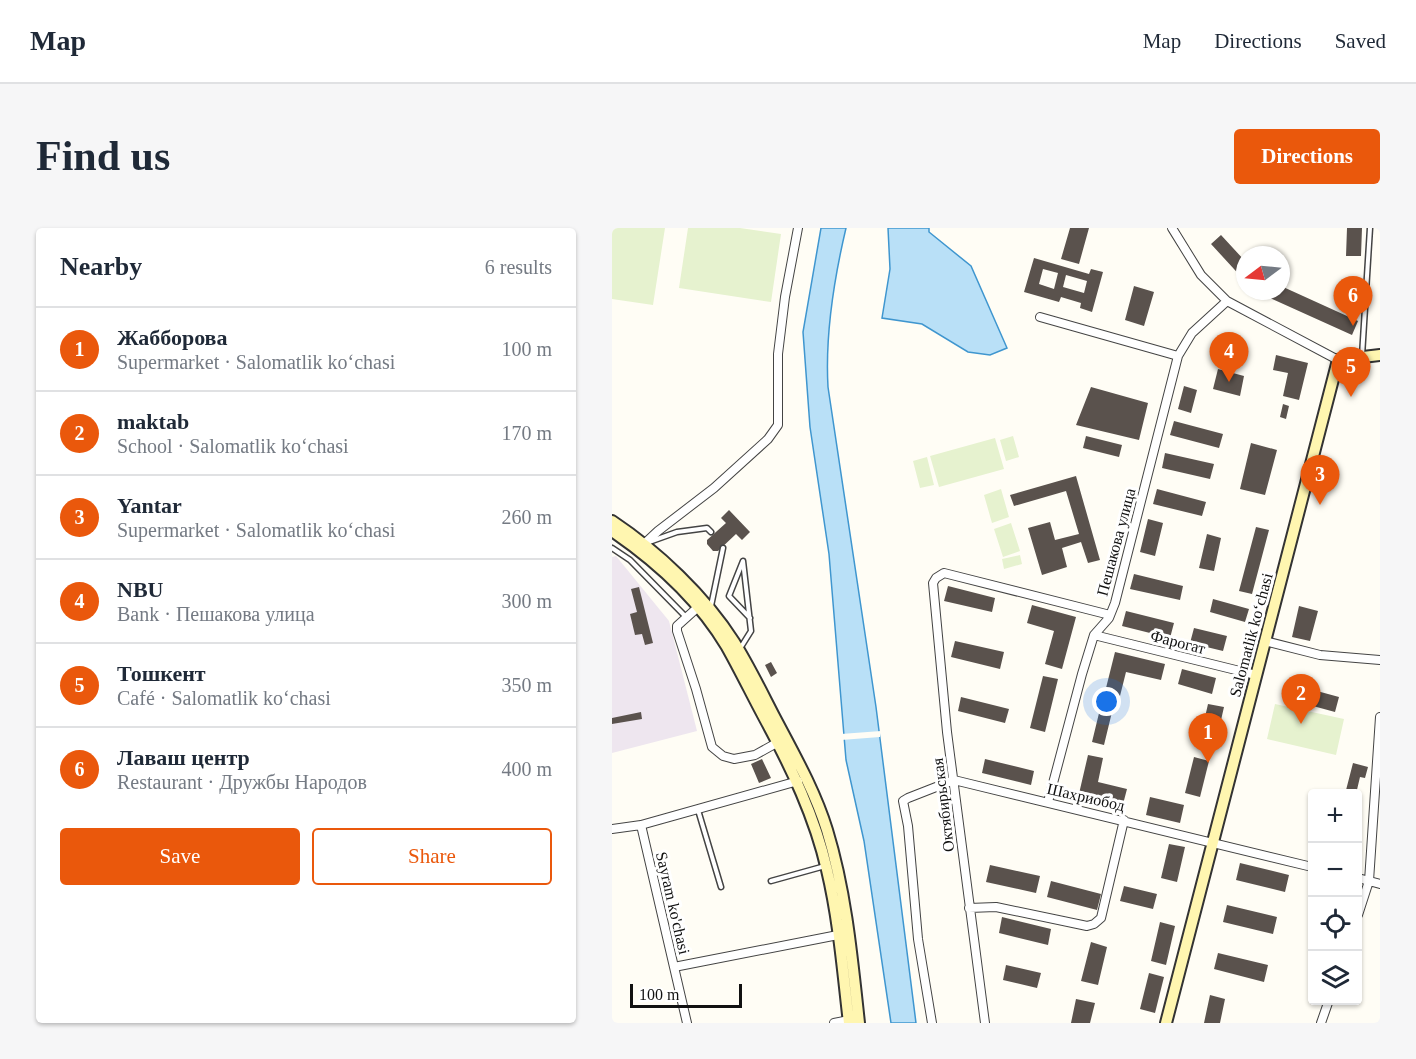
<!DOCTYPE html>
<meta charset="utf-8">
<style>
body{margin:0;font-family:"Times New Roman",serif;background:#f6f6f7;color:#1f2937}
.controls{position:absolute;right:18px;bottom:18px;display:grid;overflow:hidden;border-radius:6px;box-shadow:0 2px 4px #0004}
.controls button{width:54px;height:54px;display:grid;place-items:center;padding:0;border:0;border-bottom:2px solid #e0e1e3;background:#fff;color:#1f2937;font:30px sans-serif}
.compass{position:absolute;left:624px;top:18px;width:54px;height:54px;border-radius:50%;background:#fff;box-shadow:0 2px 4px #0004;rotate:254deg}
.scale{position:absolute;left:18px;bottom:15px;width:112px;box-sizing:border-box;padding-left:6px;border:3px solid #111;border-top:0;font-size:16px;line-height:21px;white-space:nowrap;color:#111;-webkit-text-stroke:4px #fff;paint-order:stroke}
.you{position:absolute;left:495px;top:474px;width:21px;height:21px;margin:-15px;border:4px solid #fff;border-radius:50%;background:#1a73e8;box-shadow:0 0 0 9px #1a73e833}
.badge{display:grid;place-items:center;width:39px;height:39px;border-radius:50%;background:#ea580c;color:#fff;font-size:20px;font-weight:700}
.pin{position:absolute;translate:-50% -50px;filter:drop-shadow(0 2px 3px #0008)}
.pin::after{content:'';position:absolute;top:32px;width:21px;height:18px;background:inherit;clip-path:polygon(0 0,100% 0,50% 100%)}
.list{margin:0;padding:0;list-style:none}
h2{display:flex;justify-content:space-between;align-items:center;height:78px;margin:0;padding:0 24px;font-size:26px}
h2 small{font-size:20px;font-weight:400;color:#747a83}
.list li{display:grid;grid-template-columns:39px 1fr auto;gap:18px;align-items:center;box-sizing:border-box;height:84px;padding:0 24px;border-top:2px solid #e0e1e3}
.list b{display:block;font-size:22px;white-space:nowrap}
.list p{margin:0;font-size:20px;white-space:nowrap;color:#747a83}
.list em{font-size:20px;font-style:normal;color:#747a83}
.actions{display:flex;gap:12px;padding:18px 24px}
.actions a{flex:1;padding:14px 0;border:2px solid #ea580c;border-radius:6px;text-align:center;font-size:21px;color:#ea580c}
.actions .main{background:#ea580c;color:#fff}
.icon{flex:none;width:33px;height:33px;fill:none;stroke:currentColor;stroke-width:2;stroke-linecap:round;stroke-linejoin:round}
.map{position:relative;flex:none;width:768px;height:795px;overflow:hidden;border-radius:6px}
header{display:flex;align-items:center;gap:36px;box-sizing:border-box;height:84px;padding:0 30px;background:#fff;border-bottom:2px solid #e0e1e3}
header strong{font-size:28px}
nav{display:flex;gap:33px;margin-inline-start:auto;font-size:21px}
.intro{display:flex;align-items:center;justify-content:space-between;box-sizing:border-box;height:144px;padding:0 36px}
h1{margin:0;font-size:42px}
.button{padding:15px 27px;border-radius:6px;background:#ea580c;color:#fff;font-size:21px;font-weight:700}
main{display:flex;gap:36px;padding:0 36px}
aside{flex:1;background:#fff;border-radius:6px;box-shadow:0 2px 4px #0004}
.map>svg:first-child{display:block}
.industrial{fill:#eee6ef}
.pitch{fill:#e6f2cf}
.water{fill:#b9e0f7;stroke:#3f96cf;stroke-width:1.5}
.pier{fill:#fffdf5}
.building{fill:#5a524d;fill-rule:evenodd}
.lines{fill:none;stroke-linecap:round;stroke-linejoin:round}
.lane-casing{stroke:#444;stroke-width:7}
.street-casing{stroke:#444;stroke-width:10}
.secondary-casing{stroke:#333;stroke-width:14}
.lane{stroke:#fff;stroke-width:4}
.street{stroke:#fff;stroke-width:8}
.secondary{stroke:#fff6b0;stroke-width:10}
.labels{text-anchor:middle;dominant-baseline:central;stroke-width:6;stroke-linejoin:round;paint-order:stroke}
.street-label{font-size:16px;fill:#111;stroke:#fff}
</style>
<header>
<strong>Map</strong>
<nav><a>Map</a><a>Directions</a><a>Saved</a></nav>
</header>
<div class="intro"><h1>Find us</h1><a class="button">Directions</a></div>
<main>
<aside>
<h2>Nearby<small>6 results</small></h2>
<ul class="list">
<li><span class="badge">1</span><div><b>Жабборова</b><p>Supermarket · Salomatlik ko‘chasi</p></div><em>100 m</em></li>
<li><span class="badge">2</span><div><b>maktab</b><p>School · Salomatlik ko‘chasi</p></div><em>170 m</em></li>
<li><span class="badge">3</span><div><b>Yantar</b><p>Supermarket · Salomatlik ko‘chasi</p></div><em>260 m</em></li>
<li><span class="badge">4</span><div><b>NBU</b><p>Bank · Пешакова улица</p></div><em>300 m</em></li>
<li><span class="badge">5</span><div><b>Тошкент</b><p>Café · Salomatlik ko‘chasi</p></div><em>350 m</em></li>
<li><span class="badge">6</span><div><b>Лаваш центр</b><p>Restaurant · Дружбы Народов</p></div><em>400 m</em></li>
</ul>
<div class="actions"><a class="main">Save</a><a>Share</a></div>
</aside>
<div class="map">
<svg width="768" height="795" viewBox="0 0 768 795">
<rect width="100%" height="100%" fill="#fffdf5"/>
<!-- industrial -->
<path class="industrial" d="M4,328L57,393L85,503L0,525V329Z"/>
<!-- pitch -->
<path class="pitch" d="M0,0H53L41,77L0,71Z
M76,0H128L169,6L159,74L67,60Z
M401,208L407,229L394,233L388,212Z
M383,210L392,241L327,259L318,228Z
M315,229L322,257L308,260L301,233Z
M389,261L397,289L380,295L372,267Z
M399,295L408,323L391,329L382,301Z
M408,327L410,336L392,341L390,331Z
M663,476L732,491L724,527L655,511Z"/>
<!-- water -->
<path class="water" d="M209,0H234C222,51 213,107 216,159L264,479L304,795H279L252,613L234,532L217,326L198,199L191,104Z
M276,0H317V4L359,38L395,120L378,127L356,124L310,96L270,90L278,41Z"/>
<!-- pier -->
<path class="pier" d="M269,503L268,509L229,512V506Z"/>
<!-- building -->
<path class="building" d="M458,0H477L467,36L449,31Z
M735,0H750L749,28H734Z
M609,7L633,33V53L599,16Z
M422,30L477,46L479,41L491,44L480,84L468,80L469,75L449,69L447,74L412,64ZM431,41L446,45L442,61L427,56ZM454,47L475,53L472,65L451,59Z
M522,58L542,64L532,98L513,92Z
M669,58L746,93L740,107L647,65L648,63H669Z
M664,127L696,135L687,172L671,168L676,145L661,142Z
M606,141L632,148L628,168L601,161Z
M572,158L585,162L579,185L566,181Z
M479,159L536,175L527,212L464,197Z
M671,176L677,178L674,191L668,189Z
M562,193L611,206L607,220L558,207Z
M474,208L510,217L507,229L471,220Z
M639,215L665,222L653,267L628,261Z
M553,225L602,236L598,251L550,240Z
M464,248L488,332L476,335L469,314L450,320L455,339L430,347L416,300L438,294L443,312L467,306L454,263L402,278L398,267Z
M545,261L594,274L590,288L541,276Z
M117,282L138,304L130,312L124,306L106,323H101L95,316V312L114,295L109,290Z
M536,291L551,295L543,328L528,324Z
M644,299L657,302L640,366L627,363Z
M595,306L609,310L602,343L587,340Z
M522,346L571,358L568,372L518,361Z
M336,358L383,370L380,384L332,373Z
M27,359L41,415L33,417L30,406L23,407L18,386L25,384L19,361Z
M601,371L637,381L633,394L598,384Z
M420,377L464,389L450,441L433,436L442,403L415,395Z
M687,378L706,383L698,413L680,409Z
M514,383L562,395L558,410L510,398Z
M582,400L615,408L611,423L578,415Z
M343,413L392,424L388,441L339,429Z
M503,424L553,436L549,452L514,444L507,472L492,468Z
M159,434L165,445L159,449L153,437Z
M570,441L604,450L600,466L566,456Z
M431,448L446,451L433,504L418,500Z
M694,460L727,469L723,484L690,475Z
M349,469L397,481L393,495L346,483Z
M596,476L612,479L604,514L588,511Z
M488,481L500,484L492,517L480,514Z
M29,484L30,491L0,496V490Z
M476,527L491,530L486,554L515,561L510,580L466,570Z
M582,529L597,533L588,569L573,565Z
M150,531L159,550L147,555L139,536Z
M373,531L422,543L419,557L370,545Z
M741,535L756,539L753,550L748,549L744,566H733Z
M538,569L572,577L568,595L534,587Z
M557,616L573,619L565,654L549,650Z
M628,635L677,647L673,664L624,652Z
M378,637L428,648L424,665L374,654Z
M439,653L489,666L485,682L435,669Z
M512,658L545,666L541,681L508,673Z
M615,677L665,689L661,706L611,694Z
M390,689L439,701L436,717L387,705Z
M548,694L563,698L554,737L539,733Z
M479,714L495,719L486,757L469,753Z
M606,725L656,737L652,754L602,741Z
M394,737L429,745L425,760L391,752Z
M537,745L552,749L543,785L528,781Z
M598,767L613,771L608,795H592Z
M464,771L483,775L478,795H459Z"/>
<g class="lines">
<!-- lane casing -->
<g class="lane-casing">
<path id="lane" d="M750,128L758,0
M37,314L65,304L95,300L99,304
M0,320L18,332L74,389
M99,378L111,320
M129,419L139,403L131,333L117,368L138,390
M86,582L109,659
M159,653L213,638"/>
</g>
<!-- street casing -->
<g class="street-casing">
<path id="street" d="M560,0L589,47L615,73L726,132
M428,89L566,128
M30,318L46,303L102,260L156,211L166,197V126L173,69L186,0
M85,380L65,398V403L84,461L100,519L111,528L122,531L143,527L170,512
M482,407L644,447
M653,413L708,427L768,432
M436,574L470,446L482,407L497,390L503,375L566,128L580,105L615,73
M29,597L75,795
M0,601L29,597L186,553
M746,650L768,656
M357,680L384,679L475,698L482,696L489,690L512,592
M746,687L757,653L768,489
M62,739L231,706
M222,795L237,792
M320,795L306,711L296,598L291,573L296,570L342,552L700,639
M373,795L335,504L321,355L324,350L332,345L498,387
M709,795L717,772"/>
</g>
<!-- secondary casing -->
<g class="secondary-casing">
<path id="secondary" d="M0,293C45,323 93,368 122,414C137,438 150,465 163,490C182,526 203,563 215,602C234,664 240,730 247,795
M0,303C44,333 87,372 115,419C128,442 140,467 153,491C179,539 203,589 215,642C227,692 231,744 237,795
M554,795L726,132L768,127"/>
</g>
<!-- lane -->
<use href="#lane" class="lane"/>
<!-- street -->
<use href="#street" class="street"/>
<!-- secondary -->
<use href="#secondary" class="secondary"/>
</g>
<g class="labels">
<!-- street labels -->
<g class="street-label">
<text transform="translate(504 314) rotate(-75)">Пешакова улица</text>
<text transform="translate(639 407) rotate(-75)">Salomatlik ko‘chasi</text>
<text transform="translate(566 414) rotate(14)">Фарогат</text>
<text transform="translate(474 569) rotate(13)">Шахриобод</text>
<text transform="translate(331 577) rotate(-97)">Октябирьская</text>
<text transform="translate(61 675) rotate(77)">Sayram ko'chasi</text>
</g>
</g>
</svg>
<div class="controls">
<button>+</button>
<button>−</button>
<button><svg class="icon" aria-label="locate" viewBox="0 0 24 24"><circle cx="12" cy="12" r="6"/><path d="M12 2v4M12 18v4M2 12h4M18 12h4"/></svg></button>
<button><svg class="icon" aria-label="layers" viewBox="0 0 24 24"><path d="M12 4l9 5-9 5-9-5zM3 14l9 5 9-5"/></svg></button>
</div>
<svg class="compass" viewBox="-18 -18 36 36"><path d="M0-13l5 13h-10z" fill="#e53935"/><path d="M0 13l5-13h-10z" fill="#747a83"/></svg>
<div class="scale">100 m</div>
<div class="you"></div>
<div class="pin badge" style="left:596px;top:535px">1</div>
<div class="pin badge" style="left:689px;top:496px">2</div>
<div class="pin badge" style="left:708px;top:277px">3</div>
<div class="pin badge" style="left:617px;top:154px">4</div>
<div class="pin badge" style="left:739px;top:169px">5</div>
<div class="pin badge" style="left:741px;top:98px">6</div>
</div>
</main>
